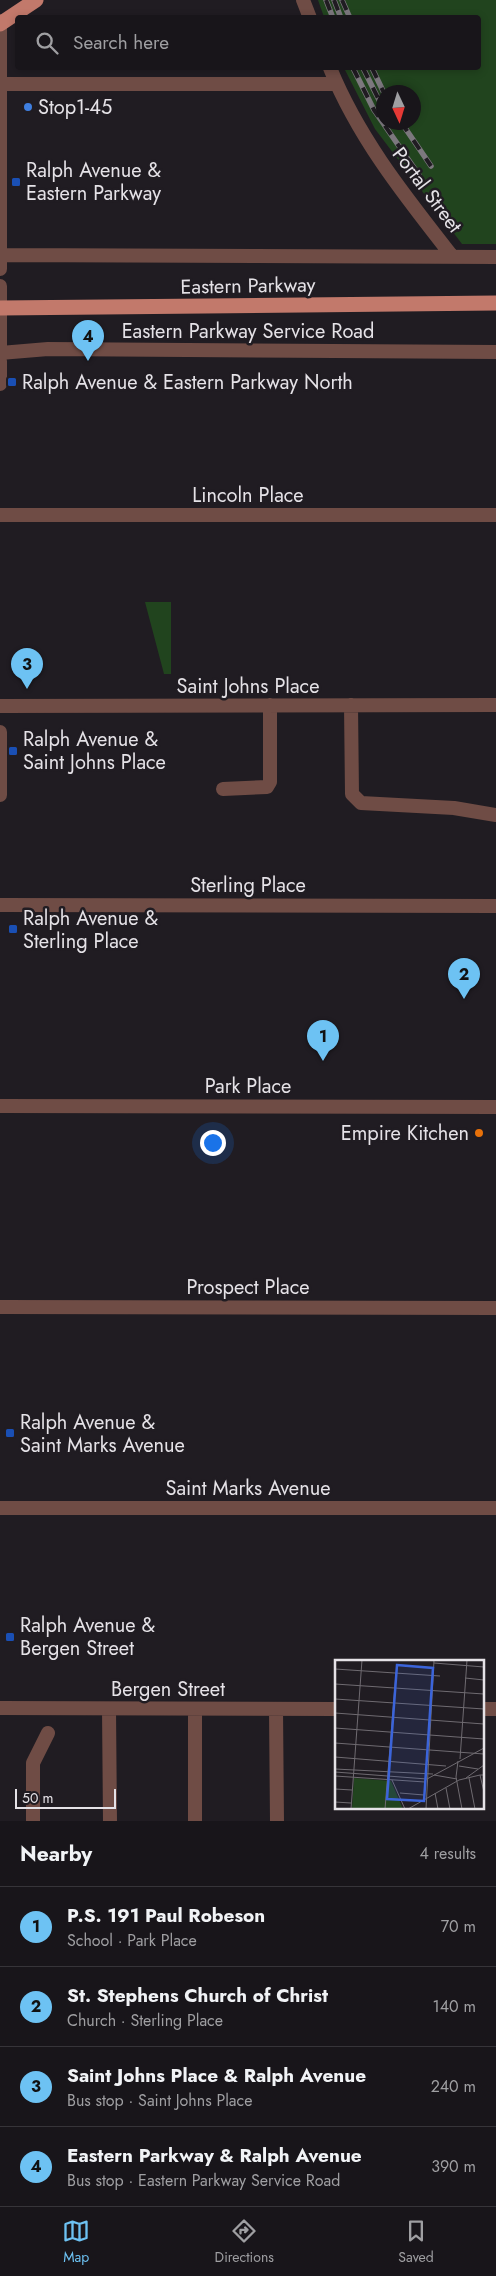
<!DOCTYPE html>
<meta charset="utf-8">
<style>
body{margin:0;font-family:Jost,sans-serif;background:#211e23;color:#f1f3f6}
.compass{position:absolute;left:376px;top:85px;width:45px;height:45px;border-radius:50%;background:#18151a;box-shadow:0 2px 8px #0003;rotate:176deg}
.scale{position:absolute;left:15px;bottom:12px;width:101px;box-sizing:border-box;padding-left:5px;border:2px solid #e5e2e7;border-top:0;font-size:14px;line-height:18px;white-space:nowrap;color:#e5e2e7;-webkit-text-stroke:4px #201c22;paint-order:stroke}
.you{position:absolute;left:212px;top:1142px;width:18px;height:18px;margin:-12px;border:4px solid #fff;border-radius:50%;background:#1a73e8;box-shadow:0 0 0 8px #1a73e833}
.badge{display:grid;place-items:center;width:32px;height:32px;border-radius:50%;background:#6dc2f3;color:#111;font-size:16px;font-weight:700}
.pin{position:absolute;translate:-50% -41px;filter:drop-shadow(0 1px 2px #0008)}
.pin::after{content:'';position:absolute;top:26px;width:18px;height:15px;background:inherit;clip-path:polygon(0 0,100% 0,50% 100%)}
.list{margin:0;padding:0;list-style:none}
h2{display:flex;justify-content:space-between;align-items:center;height:65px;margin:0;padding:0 20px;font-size:21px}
h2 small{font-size:16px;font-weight:400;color:#9f9fa2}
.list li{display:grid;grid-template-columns:32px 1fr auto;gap:15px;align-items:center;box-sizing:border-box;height:80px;padding:0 20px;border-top:1px solid #363439}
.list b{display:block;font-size:19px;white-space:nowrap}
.list p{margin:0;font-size:16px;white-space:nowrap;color:#9f9fa2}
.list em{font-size:16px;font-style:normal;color:#9f9fa2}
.icon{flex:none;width:28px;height:28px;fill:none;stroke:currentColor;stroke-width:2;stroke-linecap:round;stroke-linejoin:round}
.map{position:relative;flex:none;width:496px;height:1821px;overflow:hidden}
.search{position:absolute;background:#18151a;box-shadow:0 2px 8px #0003;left:15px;right:15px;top:15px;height:55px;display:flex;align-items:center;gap:12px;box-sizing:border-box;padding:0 18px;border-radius:5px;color:#9f9fa2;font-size:19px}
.sheet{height:385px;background:#18151a}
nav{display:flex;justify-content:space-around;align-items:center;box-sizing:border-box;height:70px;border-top:1px solid #363439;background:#18151a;font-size:14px;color:#9f9fa2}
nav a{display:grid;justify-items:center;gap:2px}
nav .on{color:#6dc2f3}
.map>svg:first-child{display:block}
.green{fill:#21441e;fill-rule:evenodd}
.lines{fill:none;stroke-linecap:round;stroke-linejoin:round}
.minor{stroke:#6f4c45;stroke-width:14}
.major{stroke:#c2796b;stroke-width:15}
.rail-casing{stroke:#7c787e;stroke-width:5.5}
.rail{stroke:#201c22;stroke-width:4;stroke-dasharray:11;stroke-linecap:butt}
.shop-dot{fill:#3f7fe0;stroke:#201c22;stroke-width:2}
.transit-dot{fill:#1a4fb4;stroke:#201c22;stroke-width:2}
.food-dot{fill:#e8710a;stroke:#201c22;stroke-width:2}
.labels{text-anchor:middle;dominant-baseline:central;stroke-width:5;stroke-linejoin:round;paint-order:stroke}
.poi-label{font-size:20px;fill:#e5e2e7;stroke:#201c22;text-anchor:start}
.street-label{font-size:20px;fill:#e5e2e7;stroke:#201c22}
.inset-road{fill:none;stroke:#6f6b71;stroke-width:1}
.view{fill:#3b64da;fill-opacity:0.15;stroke:#3b64da;stroke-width:2.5}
.inset-edge{fill:none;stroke:#e5e2e7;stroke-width:2.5}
</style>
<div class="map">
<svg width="496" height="1821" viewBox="0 0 496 1821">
<rect width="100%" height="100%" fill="#201c22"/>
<!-- green -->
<path class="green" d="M318,0H496V244H462L375,129L344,68H478V18L324,17ZM384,92H414V122H384Z
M145,602H171V674H164Z"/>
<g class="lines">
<!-- minor -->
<path class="minor" d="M303,0L310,18
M0,21V269
M330,68C359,139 405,196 452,256
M0,84H337
M0,255L496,257
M0,286V350
M0,353L48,349L496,352
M0,361V384
M0,515H496
M351,705L352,794L361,803L454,808L496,815
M0,706L496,705
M0,732V795
M223,789L267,787L270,782V705
M0,905L496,906
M0,1106L496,1107
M0,1307L496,1308
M0,1508H496
M0,1708L336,1709
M109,1709L110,1821
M195,1709V1821
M276,1709L277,1821
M482,1709H496
M33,1821V1763L48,1733"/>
<!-- major -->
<path class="major" d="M0,24L36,0
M0,308L496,303"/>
<!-- rail casing -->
<g class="rail-casing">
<path id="rail" d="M326,0L333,18
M334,0L341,18
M342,0L350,18
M353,68L374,110L419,175
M363,68L384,110
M372,68L384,93
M401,122L431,166"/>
</g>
<!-- rail -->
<use href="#rail" class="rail"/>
</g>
<!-- markers -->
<circle class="shop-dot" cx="28" cy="107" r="5"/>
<g class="transit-dot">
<rect x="11" y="177" width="10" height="10" rx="2.5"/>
<rect x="7" y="377" width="10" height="10" rx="2.5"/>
<rect x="8" y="746" width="10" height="10" rx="2.5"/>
<rect x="8" y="924" width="10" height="10" rx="2.5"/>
<rect x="5" y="1428" width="10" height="10" rx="2.5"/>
<rect x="5" y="1632" width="10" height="10" rx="2.5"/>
</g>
<circle class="food-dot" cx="479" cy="1133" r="5"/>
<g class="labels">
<!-- poi labels -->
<g class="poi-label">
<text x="38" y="107">Stop1-45</text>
<text x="26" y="170">Ralph Avenue &amp;<tspan x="26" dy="23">Eastern Parkway</tspan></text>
<text x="22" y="382">Ralph Avenue &amp; Eastern Parkway North</text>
<text x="23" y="739">Ralph Avenue &amp;<tspan x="23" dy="23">Saint Johns Place</tspan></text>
<text x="23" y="918">Ralph Avenue &amp;<tspan x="23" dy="23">Sterling Place</tspan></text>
<text x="469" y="1133" text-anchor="end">Empire Kitchen</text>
<text x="20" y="1422">Ralph Avenue &amp;<tspan x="20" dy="23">Saint Marks Avenue</tspan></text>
<text x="20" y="1625">Ralph Avenue &amp;<tspan x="20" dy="23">Bergen Street</tspan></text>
</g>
<!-- street labels -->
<g class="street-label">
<text transform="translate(427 190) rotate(53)">Portal Street</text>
<text transform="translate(248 286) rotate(-1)">Eastern Parkway</text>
<text x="248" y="331">Eastern Parkway Service Road</text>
<text x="248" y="495">Lincoln Place</text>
<text x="248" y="686">Saint Johns Place</text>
<text x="248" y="885">Sterling Place</text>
<text x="248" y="1086">Park Place</text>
<text x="248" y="1287">Prospect Place</text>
<text x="248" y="1488">Saint Marks Avenue</text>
<text x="168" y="1689">Bergen Street</text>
</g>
</g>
<!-- overview -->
<g transform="translate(335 1660)">
<rect width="149" height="149" fill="#201c22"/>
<path d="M19,118L56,121L68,149H17Z" fill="#21441e"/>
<path class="inset-road" d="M99,3L149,7M0,9L105,16M130,18L149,20M0,24L149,34M0,39L149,49M0,53L149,64M0,68L149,79M0,83L149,94M0,97L111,106M125,99L132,0M123,101L121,117L127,149M124,106L143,109M0,109L98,114M0,112L92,119L149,88M99,115L122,119M149,115H145L149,132M0,116L90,122M131,118L149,105M134,118L140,149M57,120L70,149M111,128L115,149M0,129L17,130M65,133L89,135M100,133L103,149M0,142L16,143M16,149L27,0M50,149L61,13M73,149L124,120L145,115M91,149L99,0"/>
<path class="view" d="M62,5L98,8L89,141L52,139Z"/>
<rect width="149" height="149" class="inset-edge"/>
</g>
</svg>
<svg class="compass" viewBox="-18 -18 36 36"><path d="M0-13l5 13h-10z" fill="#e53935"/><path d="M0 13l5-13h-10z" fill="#9f9fa2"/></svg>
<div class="scale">50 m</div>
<div class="you"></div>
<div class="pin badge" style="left:323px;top:1061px">1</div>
<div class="pin badge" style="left:464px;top:999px">2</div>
<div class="pin badge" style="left:27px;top:689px">3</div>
<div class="pin badge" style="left:88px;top:361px">4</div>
<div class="search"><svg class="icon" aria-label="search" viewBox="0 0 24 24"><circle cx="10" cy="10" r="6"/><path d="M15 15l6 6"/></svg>Search here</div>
</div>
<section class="sheet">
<h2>Nearby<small>4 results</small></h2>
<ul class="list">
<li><span class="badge">1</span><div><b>P.S. 191 Paul Robeson</b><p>School · Park Place</p></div><em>70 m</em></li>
<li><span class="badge">2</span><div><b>St. Stephens Church of Christ</b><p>Church · Sterling Place</p></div><em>140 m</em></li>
<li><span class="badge">3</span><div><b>Saint Johns Place &amp; Ralph Avenue</b><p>Bus stop · Saint Johns Place</p></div><em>240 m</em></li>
<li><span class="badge">4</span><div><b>Eastern Parkway &amp; Ralph Avenue</b><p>Bus stop · Eastern Parkway Service Road</p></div><em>390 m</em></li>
</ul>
</section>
<nav>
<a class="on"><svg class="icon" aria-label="map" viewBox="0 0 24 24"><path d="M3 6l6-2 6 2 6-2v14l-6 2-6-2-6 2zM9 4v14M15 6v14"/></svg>Map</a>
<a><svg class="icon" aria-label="directions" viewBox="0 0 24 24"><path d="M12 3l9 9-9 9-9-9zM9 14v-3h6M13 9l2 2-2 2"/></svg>Directions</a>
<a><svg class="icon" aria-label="saved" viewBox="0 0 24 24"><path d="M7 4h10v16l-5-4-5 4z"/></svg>Saved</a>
</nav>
